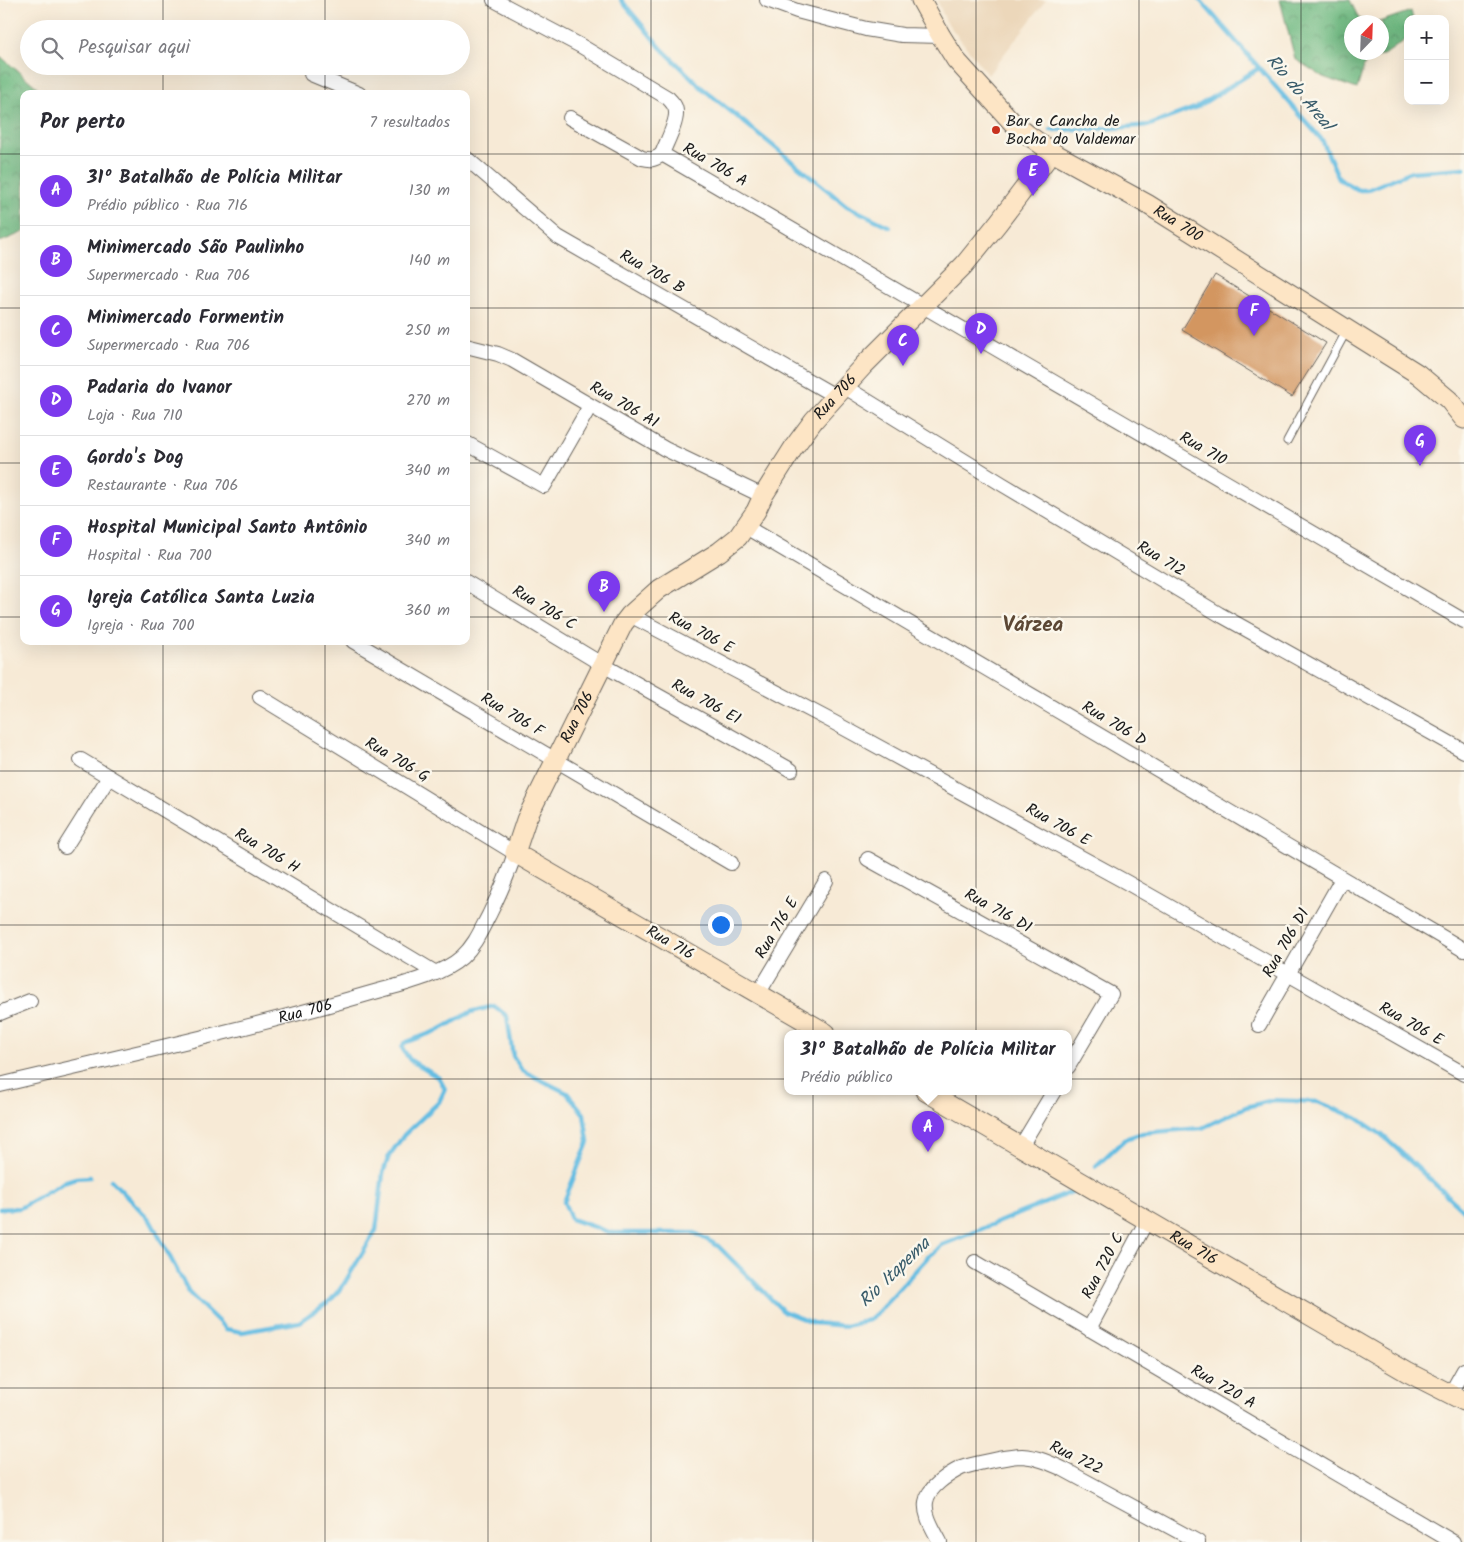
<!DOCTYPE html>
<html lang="pt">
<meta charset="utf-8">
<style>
body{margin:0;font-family:Kalam,sans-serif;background:#f2f2f3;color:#2b2b33}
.controls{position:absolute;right:15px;top:15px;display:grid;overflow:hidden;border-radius:10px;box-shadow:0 5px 20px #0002}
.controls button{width:45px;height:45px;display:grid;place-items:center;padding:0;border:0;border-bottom:1px solid #e1e1e2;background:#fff;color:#2b2b33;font:25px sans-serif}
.compass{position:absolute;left:1344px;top:15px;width:45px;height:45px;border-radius:50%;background:#fff;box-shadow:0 5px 20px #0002;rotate:23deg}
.you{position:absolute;left:720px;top:924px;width:18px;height:18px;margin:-12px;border:4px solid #fff;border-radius:50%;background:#1a73e8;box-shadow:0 0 0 8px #1a73e833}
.badge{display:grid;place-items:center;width:32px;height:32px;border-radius:50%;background:#7c3aed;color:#fff;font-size:16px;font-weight:700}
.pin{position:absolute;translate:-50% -41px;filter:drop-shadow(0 1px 2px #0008)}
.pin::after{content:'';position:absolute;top:26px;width:18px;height:15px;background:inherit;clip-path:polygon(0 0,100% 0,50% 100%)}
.popup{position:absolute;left:784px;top:1030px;width:288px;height:65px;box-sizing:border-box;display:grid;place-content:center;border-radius:10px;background:#fff;filter:drop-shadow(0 1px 4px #0005);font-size:16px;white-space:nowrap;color:#7c7c81}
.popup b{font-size:19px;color:#2b2b33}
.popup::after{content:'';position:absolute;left:50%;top:100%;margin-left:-10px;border:10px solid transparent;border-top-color:#fff}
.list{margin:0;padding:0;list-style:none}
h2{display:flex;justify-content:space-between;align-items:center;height:65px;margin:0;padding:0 20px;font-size:21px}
h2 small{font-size:16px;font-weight:400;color:#7c7c81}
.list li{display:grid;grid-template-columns:32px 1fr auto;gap:15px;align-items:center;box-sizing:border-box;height:70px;padding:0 20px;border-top:1px solid #e1e1e2}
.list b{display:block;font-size:19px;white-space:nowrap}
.list p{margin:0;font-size:16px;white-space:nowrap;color:#7c7c81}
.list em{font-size:16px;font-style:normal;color:#7c7c81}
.icon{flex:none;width:28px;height:28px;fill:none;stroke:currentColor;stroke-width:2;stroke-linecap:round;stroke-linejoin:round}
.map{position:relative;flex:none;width:1464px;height:1542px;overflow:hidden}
.search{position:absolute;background:#fff;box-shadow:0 5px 20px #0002;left:20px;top:20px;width:450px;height:55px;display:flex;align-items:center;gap:12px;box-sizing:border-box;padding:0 18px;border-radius:28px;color:#7c7c81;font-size:19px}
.panel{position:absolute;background:#fff;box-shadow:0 5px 20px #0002;left:20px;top:90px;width:450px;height:555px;border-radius:10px}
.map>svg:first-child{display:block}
.built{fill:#ecd7ba}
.forest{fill:url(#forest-crowns);stroke:#446a4e;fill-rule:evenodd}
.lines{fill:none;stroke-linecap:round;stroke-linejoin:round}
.stream{stroke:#65bde2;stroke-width:4.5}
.building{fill:#d39660}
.lane-casing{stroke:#69645d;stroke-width:9}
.street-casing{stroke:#69645d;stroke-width:16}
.secondary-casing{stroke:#69645d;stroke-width:21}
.lane{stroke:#fff;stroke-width:7}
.street{stroke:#fff;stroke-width:14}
.secondary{stroke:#fde5c5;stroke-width:19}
.grid{fill:none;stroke:#1c1c1c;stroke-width:1;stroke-opacity:0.55}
.poi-dot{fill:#c8321e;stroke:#fbf7ec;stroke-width:2}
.labels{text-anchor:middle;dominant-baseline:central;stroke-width:5;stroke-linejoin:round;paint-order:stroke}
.poi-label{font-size:16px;fill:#1c1c1c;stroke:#fbf7ec;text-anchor:start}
.street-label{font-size:16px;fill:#1c1c1c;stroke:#fbf7ec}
.water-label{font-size:18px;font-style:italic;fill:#395c6b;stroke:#fbf7ec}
.district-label{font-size:21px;font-weight:bold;fill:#5c4734;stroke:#fbf7ec}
</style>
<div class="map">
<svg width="1464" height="1542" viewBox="0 0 1464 1542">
<defs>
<pattern id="forest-crowns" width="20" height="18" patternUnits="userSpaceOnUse" patternTransform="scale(1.25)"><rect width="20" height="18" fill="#6cb87f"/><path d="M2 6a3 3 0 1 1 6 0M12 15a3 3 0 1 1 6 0" fill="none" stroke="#589567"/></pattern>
</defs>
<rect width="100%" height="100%" fill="#fbf7ec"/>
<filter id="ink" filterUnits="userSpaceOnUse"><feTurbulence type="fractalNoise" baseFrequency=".02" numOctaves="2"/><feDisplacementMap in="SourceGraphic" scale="10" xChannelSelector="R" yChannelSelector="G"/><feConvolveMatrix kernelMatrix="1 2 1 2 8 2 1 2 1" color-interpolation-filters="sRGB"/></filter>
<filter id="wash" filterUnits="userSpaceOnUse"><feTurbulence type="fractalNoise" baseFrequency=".0096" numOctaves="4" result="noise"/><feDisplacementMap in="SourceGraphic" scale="20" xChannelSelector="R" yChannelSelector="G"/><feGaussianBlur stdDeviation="1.12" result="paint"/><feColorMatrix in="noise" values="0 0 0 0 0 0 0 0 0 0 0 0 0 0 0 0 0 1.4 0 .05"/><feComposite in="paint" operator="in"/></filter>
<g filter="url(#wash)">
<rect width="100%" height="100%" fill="#f7ead6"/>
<!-- built -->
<path class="built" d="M937,0H1046L988,75L946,21Z"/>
<!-- forest -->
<path class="forest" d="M1280,0H1350L1359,19L1379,22L1411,11L1413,19H1408V38L1387,53L1365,63L1357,89L1323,77L1295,59ZM1352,22H1382V52H1352Z
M0,56L38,88V94H24V232L0,242Z"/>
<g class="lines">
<!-- stream -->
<path class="stream" d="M621,0L661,48L702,88L847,206L890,227
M1200,0L1322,140L1339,179L1358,190H1367L1410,172L1464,168
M1051,130L1115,128L1150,125L1197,107L1259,68
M1096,1166L1125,1139L1143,1133L1202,1128L1246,1107L1273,1100L1318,1102L1357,1118L1382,1135L1464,1211
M111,1180L150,1220L190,1294L226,1329L242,1332L299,1322L331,1300L344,1284L376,1230L383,1173L389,1156L404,1135L439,1102L445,1089L439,1078L410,1060L402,1048L404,1043L439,1030L471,1012L494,1006L507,1016L513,1056L523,1071L567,1093L584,1114L588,1142L564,1202L571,1219L612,1233H695L718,1246L783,1311L813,1323L846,1326L869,1320L878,1312L927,1258L942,1245L1072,1192
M0,1209L20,1208L66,1181L76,1178L90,1177"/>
</g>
<g id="blocks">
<!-- building -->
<path class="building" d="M1215,275L1326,343L1292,397L1182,330Z"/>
</g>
</g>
<g filter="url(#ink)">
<use href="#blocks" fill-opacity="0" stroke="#69645d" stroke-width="1"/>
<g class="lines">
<!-- lane casing -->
<g class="lane-casing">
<path id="lane" d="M1287,441L1347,330"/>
</g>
<!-- street casing -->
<g class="street-casing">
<g id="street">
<path d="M494,0L581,46L668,98C672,102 676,106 676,112C677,123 666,143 662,154L1464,621"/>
<path d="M767,0L797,11L866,29L902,35L941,36"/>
<path d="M311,74L359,94"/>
<path d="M570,118L642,158C651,160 655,160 662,154"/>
<path d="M466,158L558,237L835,396"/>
<path d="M466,346L498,354L512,360L665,449L763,496"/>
<path d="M845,387L1002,484L1219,614L1464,751"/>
<path d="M466,443L544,486L590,406"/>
<path d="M746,527L1464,950"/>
<path d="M466,582L603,665L791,770"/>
<path d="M630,615L833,722L1126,882L1464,1074"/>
<path d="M353,641L731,863"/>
<path d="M81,760L436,973"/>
<path d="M65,847L109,777"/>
<path d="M868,859L1111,994L1068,1067"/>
<path d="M758,994L826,881"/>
<path d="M0,1013L30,1001"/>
<path d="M1259,1025L1342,879"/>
<path id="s1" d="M0,1085C122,1056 244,1030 364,995C394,986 440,977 462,957C475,945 481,930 489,915C499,895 508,875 515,853L260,697"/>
<path d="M1021,1146L1054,1091"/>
<path d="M975,1262L1453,1542"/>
<path d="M1089,1329L1147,1220"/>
<path d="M1450,1395L1464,1370"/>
<path d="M940,1542C934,1530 924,1516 926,1502C928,1487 949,1474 961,1468C972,1464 1011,1456 1022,1456C1037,1457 1050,1463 1063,1469L1198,1542"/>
</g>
</g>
<!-- secondary casing -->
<g class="secondary-casing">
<g id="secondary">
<path id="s2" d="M921,0L941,36L956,60L1012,122L1028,135L1052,152L1147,204L1418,374L1449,400L1464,419"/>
<path id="s3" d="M826,1033L515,853L526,820L623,624L630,615L659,589L719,552L738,537L756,511L763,496L794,447L814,420L864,365L964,265L998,223L1052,152"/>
<path id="s4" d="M925,1091L1407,1372L1464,1401"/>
</g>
</g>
<!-- lane -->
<use href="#lane" class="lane"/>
<!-- street -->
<use href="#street" class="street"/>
<!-- secondary -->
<use href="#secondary" class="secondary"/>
</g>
</g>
<!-- grid -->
<path class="grid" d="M163,0V29M325,0V29M488,0V1542M651,0V1542M813,0V1542M976,0V1542M1139,0V1542M1301,0V1542M163,66V94M325,66V94M0,154H24M466,154H1464M0,308H24M466,308H1464M0,463H24M466,463H1464M0,617H24M466,617H1464M163,641V1542M325,641V1542M0,771H1464M0,925H1464M0,1079H1464M0,1234H1464M0,1388H1464"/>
<!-- markers -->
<circle class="poi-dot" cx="996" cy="130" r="5"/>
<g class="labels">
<!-- poi labels -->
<g class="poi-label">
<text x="1006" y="121">Bar e Cancha de<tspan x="1006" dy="18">Bocha do Valdemar</tspan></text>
</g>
<!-- street labels -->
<g class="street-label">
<text transform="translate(715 165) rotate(30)">Rua 706 A</text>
<text stroke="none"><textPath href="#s2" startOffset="348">Rua 700</textPath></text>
<text transform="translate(652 272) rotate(30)">Rua 706 B</text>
<text stroke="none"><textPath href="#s3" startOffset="929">Rua 706</textPath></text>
<text transform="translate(624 405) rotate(30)">Rua 706 A1</text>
<text transform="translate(1203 449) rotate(30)">Rua 710</text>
<text transform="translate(1161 559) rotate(31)">Rua 712</text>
<text transform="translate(544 608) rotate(31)">Rua 706 C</text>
<text transform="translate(701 633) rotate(28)">Rua 706 E</text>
<text transform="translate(706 702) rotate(29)">Rua 706 E1</text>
<text transform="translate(512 715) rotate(31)">Rua 706 F</text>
<text stroke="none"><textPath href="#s3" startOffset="509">Rua 706</textPath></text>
<text transform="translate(1114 724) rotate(31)">Rua 706 D</text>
<text transform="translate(397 760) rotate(31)">Rua 706 G</text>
<text transform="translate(1058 825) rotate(29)">Rua 706 E</text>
<text transform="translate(267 851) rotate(31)">Rua 706 H</text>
<text transform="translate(998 911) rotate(29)">Rua 716 D1</text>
<text transform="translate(777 928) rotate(-59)">Rua 716 E</text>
<text transform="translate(670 943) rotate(30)">Rua 716</text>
<text transform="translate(1286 943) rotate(-60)">Rua 706 D1</text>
<text stroke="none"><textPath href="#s1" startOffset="314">Rua 706</textPath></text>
<text transform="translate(1411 1024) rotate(30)">Rua 706 E</text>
<text stroke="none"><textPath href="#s4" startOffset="311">Rua 716</textPath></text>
<text transform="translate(1103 1266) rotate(-62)">Rua 720 C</text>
<text transform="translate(1223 1387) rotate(30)">Rua 720 A</text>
<text transform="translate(1076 1458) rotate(26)">Rua 722</text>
</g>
<!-- water labels -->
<g class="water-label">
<text transform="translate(1299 93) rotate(50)">Rio do Areal</text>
<text transform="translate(895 1273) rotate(-44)">Rio Itapema</text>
</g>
<!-- district labels -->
<g class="district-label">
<text x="1033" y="625">Várzea</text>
</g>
</g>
</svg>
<div class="controls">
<button>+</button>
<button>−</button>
</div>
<svg class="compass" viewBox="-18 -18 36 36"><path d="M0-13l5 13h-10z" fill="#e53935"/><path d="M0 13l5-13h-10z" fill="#7c7c81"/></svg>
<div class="you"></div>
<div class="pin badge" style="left:928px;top:1152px">A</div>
<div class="popup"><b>31º Batalhão de Polícia Militar</b>Prédio público</div>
<div class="pin badge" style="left:604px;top:612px">B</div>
<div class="pin badge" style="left:903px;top:366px">C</div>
<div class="pin badge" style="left:981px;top:354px">D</div>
<div class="pin badge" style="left:1033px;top:196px">E</div>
<div class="pin badge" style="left:1254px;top:336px">F</div>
<div class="pin badge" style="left:1420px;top:466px">G</div>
<div class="search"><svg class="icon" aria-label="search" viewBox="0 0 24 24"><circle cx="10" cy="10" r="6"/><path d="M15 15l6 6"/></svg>Pesquisar aqui</div>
<section class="panel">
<h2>Por perto<small>7 resultados</small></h2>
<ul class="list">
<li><span class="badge">A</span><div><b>31º Batalhão de Polícia Militar</b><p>Prédio público · Rua 716</p></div><em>130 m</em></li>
<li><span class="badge">B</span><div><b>Minimercado São Paulinho</b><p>Supermercado · Rua 706</p></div><em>140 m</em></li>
<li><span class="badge">C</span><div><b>Minimercado Formentin</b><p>Supermercado · Rua 706</p></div><em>250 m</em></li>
<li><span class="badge">D</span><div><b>Padaria do Ivanor</b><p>Loja · Rua 710</p></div><em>270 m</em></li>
<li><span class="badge">E</span><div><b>Gordo's Dog</b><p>Restaurante · Rua 706</p></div><em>340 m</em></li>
<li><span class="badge">F</span><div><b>Hospital Municipal Santo Antônio</b><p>Hospital · Rua 700</p></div><em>340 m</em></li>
<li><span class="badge">G</span><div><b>Igreja Católica Santa Luzia</b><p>Igreja · Rua 700</p></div><em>360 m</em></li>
</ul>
</section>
</div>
